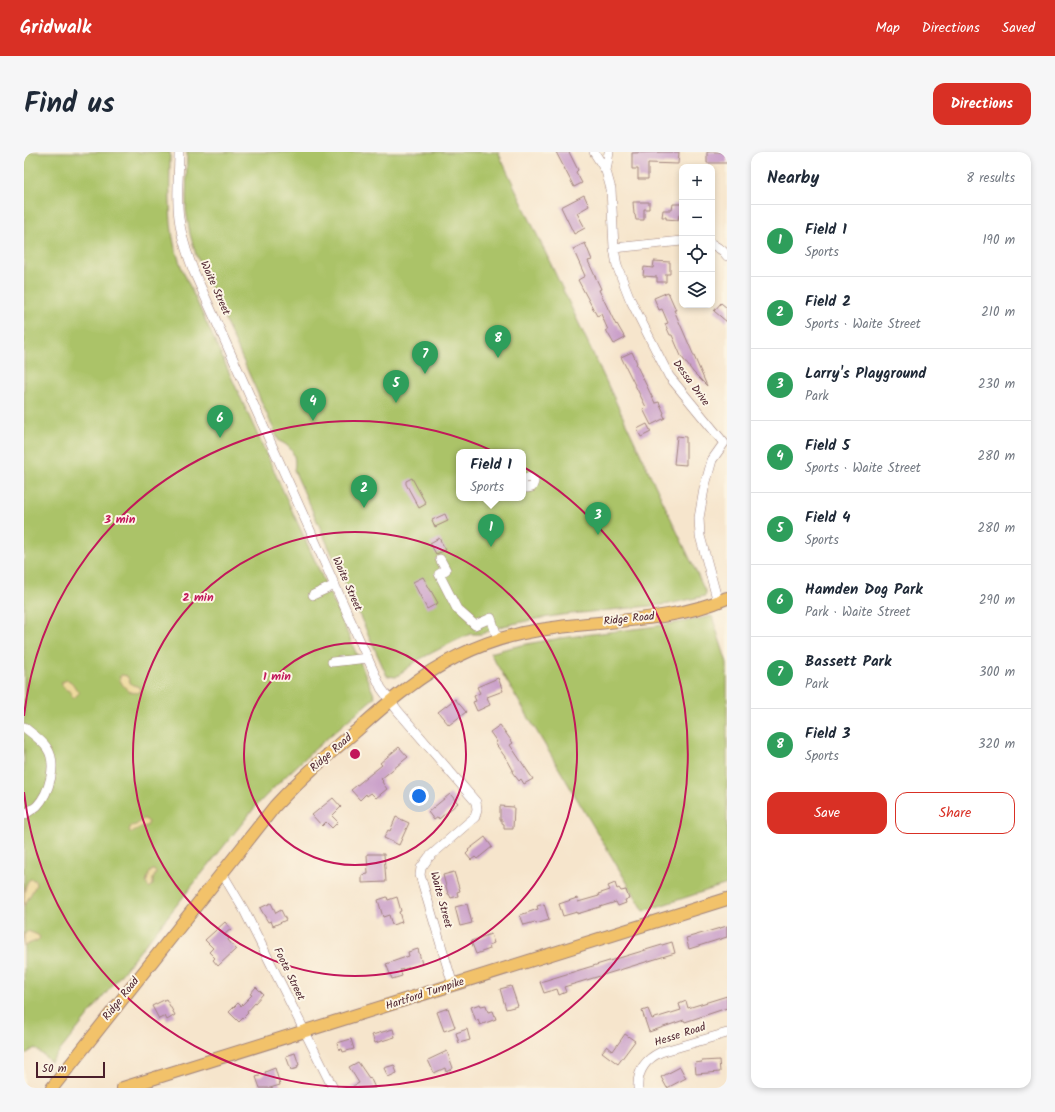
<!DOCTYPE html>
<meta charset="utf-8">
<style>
body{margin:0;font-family:Kalam,sans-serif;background:#f6f6f7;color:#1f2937}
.controls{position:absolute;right:12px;top:12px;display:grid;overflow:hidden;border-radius:8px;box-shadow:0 2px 6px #0003}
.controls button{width:36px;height:36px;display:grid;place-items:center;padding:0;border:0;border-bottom:1px solid #e0e1e3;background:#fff;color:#1f2937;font:20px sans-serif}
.scale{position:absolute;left:12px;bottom:10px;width:69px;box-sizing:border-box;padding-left:4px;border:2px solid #4a1f2b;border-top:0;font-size:11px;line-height:14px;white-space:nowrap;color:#4a1f2b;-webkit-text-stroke:3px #fcf5e5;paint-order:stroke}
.you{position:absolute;left:395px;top:644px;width:14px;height:14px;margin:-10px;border:3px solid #fff;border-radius:50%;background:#1a73e8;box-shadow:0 0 0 6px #1a73e833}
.badge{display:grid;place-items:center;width:26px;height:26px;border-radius:50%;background:#d93025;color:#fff;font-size:13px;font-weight:700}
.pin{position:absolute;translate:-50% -33px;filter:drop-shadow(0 1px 2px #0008)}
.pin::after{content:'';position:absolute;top:21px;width:14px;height:12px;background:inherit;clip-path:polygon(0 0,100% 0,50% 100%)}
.popup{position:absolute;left:432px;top:297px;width:70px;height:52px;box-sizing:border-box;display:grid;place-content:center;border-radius:8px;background:#fff;filter:drop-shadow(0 1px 3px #0005);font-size:13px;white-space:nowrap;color:#747a83}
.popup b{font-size:15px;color:#1f2937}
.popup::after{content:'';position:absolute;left:50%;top:100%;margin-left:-8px;border:8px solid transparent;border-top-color:#fff}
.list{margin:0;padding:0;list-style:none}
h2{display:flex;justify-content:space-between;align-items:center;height:52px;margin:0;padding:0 16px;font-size:17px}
h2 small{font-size:13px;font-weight:400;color:#747a83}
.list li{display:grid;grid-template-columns:26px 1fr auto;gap:12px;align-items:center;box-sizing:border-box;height:72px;padding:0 16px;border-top:1px solid #e0e1e3}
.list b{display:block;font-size:15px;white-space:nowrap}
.list p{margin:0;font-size:13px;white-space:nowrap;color:#747a83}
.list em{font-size:13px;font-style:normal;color:#747a83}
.actions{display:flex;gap:8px;padding:12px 16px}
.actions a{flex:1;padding:9px 0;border:1px solid #d93025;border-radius:12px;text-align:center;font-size:14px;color:#d93025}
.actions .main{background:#d93025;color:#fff}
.icon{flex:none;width:22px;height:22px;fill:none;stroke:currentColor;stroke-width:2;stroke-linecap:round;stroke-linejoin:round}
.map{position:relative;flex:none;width:703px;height:936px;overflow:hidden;border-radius:12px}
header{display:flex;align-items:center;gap:24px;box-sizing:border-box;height:56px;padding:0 20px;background:#d93025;color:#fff}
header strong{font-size:19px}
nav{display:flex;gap:22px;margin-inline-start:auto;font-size:14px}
.intro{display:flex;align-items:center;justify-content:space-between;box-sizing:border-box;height:96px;padding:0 24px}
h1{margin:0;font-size:28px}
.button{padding:10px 18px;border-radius:12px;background:#d93025;color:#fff;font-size:14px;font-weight:700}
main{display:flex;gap:24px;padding:0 24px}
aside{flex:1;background:#fff;border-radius:12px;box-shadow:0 2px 6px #0003}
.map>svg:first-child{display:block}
.green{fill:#abc368;stroke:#7a714a;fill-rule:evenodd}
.sand{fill:#eeda9e;stroke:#9c7c64}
.building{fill:#cba1ca}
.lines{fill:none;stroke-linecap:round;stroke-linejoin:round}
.minor-casing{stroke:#a0827c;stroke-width:10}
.major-casing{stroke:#a0827c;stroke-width:14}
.minor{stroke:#fff;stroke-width:9}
.major{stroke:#f2c26a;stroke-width:12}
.ring{fill:none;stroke:#c2185b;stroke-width:2}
.labels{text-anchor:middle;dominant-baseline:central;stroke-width:4;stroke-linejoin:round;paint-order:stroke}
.street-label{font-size:11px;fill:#4a1f2b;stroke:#fcf5e5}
.centre{fill:#c2185b;stroke:#fcf5e5;stroke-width:2}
.ring-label{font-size:12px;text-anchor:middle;font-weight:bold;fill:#c2185b;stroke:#fcf5e5;stroke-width:4;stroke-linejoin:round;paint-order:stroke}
</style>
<header>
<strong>Gridwalk</strong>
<nav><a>Map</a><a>Directions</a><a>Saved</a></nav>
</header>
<div class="intro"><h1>Find us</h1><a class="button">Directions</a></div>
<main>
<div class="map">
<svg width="703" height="936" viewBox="0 0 703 936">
<rect width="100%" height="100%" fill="#fcf5e5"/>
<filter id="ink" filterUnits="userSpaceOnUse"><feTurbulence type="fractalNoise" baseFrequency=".025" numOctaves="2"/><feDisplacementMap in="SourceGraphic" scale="8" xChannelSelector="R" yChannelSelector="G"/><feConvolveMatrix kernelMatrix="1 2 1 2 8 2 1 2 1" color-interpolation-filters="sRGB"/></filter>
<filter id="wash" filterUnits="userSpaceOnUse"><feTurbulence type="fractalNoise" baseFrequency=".012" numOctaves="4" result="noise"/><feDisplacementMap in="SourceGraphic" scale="16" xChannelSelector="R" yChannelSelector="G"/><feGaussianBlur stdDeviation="0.9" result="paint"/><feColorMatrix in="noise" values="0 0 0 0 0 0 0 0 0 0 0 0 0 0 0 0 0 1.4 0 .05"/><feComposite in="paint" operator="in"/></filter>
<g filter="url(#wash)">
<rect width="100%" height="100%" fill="#f6e5cc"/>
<!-- green -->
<path class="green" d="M0,0H146C146,29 144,68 151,96C153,103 156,110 158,117L316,464L351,545C310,580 269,615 232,654L27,910L11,896L0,903Z
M163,0H474L682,441L681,444L645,452L537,463L512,467L479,474L457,482H446L429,490L394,508L372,525L363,524L270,318C273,305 268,294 255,289L172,103L166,82L162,58ZM435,300H499V346H435Z
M688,464L703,511V732L620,759L466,501C538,480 615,481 688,464Z"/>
<!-- sand -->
<path class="sand" d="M98,523L103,524L107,532L115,535L116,540C106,543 100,536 96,528V524Z
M43,528C49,529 51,537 55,541L50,546H48L47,540L41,537L38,533V530Z
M119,667H121L125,670L123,674L118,675L108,681L105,679L107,674L112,673Z
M128,718H130L132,721L129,727V733L125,736L122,731L125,722Z
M6,727L11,728L12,733L0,754C0,744 0,733 6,727Z
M4,779L14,783L16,786C12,791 5,790 0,795V783Z"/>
<g id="blocks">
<!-- building -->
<path class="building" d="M532,0H545L554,18L552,20L558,31L550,35Z
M638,0H655L654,12L624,11V27H614V17H608V1Z
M683,0H703V11H683Z
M560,43L565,54L553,61L561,76L550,82L537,55Z
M609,50H625V57H620V68H612L611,63L610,62Z
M649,52H658V63H655L654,68L642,67V65H638L639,58H648Z
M561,91L568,108L564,109L577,137L575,138L592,173L593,172L601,186L590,192L582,178H584L577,162L573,164L554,128L561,124L549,97Z
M630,109L646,110V122H642V130H633V125L619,124L620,115L629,116Z
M644,140L652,158H650L683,234L669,220L657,204L648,183H646L641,172L644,171L638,157L635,158L630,146Z
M697,151L703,156V170L690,159Z
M608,200L613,211L612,212L631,251L635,250L640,261L639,262L641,266L627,273L619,257L622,255L597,205Z
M623,272L627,280L617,285L613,277Z
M653,284L662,285V313L650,312Z
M388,326L402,352L395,356L382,332V329Z
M421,362L424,369L411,375L408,368Z
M415,386L422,398L412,402L406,391Z
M399,425L414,451L403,457L389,430Z
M474,526L479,539L463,545L466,553L453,559L449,550L452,549L450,544L456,541L453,535Z
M431,547L442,560L425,573L414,560Z
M476,573L489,591L486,593L509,627L500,632L497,627L495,629L488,620L489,618L484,609L471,591L473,590L466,580Z
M375,595L384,605L357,627L359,629L358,630L363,637L352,646L347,641L343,644L342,642L336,648L327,638L358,613L356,611Z
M426,642L434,651L415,667L414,665L410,668L404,660Z
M309,646L317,655L308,664L314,670L308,676L302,670L298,674L288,663Z
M476,654L490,655L489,677H480V672L478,671V668H476Z
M372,665L385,671L375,693L360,686L364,678L366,679Z
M461,685L468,695L453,707L451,705L447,708L442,702L445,699L444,698Z
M343,702H360L362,730L338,731V723L344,722Z
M430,720L436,739L433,740L434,744L427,746L425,742H424L419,723Z
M591,731L593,737L595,736L597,739L602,738L605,747L601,748L602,751L594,754L592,750L553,762V760L539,764L535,752L553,746L554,750L575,744L574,742L586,738L584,734Z
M363,745L364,748L373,745L377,759L375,760L378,770L368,773L365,763L359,765L354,748Z
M247,751L252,761L257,758L262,768L249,774L247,769L244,770L236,756Z
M443,752L448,771L436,774L431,755Z
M520,752L525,768L512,772L511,770L500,773L496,763L514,757L513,754Z
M201,770L207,777L201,782L205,786L204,788L212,797L194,814L189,808L191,806L185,800L189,796L181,788Z
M703,774V785L665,797L662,786Z
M467,782L470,791L465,793L466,797L452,802L447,789Z
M648,790L651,801L540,835L542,840L535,843L533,837L520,841L516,830Z
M394,797L398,812L376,818L378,824L368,827L362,812L385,804L384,800Z
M487,834L494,854L482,857L476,837Z
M232,835L239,842L223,860L224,861L215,870L205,860L214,851L217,854L228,843L226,842Z
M703,844V856L661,870L660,868L625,880L618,859L624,857L628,867L657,858L655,852L662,849L664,856Z
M142,847L151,863L143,868L141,864L135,867L128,854Z
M456,852L457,854L462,853L464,860L469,859L472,867L456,873L454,868L452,869L447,855Z
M424,856L431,875L420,879L413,860Z
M369,877L371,885L351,891L348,883Z
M443,877L446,888L435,891L432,881Z
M601,882L611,889L594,912L578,900L583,894L589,899Z
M327,887L330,897L319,900L318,897L315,898L313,891Z
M423,899L429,916L422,920L421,916L410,921L404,908Z
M271,901L275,913L273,914L274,916L267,918L262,904Z
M695,908L696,920L672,922L671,911L678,910V909Z
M334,910L345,926L346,925L351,936H325L335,931L325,915Z
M370,913L373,921L364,925L360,916Z
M656,915L662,926L643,936L637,925Z
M251,916L256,933L246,936H236L232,925L242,922L241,920Z"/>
</g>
</g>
<g filter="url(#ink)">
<use href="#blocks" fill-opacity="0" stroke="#a0827c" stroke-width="1"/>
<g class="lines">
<!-- minor casing -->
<g class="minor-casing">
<path id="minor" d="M155,0C155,22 152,44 155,66C157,84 163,102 170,120L357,536L374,559L452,650L453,657L451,665L405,705L397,716L396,723L429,833
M570,0L582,19L587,37L590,96L593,114L606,147L645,224L700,291L688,308L680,337L675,366L676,384L694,450
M582,19L585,0
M688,92L699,99L703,104
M590,96L658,89
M499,329C501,325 504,325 507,326L510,330L508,335L503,336H501L499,333
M416,407L422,418L415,422L433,457L451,473L467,466L474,487
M289,443L311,433
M308,510L344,506
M0,575C7,581 18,588 23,596C34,612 25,641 13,654C9,657 4,660 0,663
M198,721L220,758L309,936
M614,936C613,919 622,907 637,900L703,881"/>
</g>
<!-- major casing -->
<g class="major-casing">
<path id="major" d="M28,936L251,654C276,627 303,603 331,580C348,565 364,550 382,537C423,505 470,484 522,477C582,467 646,471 703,446
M99,936L703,747"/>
</g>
<!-- minor -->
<use href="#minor" class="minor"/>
<!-- major -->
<use href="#major" class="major"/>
</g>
</g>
<!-- distance rings -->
<g class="ring">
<circle cx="331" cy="602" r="111"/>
<circle cx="331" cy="602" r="222"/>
<path d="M0 564A333 333 0 1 1 0 640"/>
</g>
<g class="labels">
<!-- street labels -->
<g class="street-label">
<text transform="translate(191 136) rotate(66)">Waite Street</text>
<text transform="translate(667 231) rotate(54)">Dessa Drive</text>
<text transform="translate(323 432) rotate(66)">Waite Street</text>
<text transform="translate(605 467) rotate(-6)">Ridge Road</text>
<text transform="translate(307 601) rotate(-41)">Ridge Road</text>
<text transform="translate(417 748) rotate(75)">Waite Street</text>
<text transform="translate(265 822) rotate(64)">Foote Street</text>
<text transform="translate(401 842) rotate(-18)">Hartford Turnpike</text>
<text transform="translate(97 847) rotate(-52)">Ridge Road</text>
<text transform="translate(656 883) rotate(-18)">Hesse Road</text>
</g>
</g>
<circle cx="331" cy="602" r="6" class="centre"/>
<g class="ring-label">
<text x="96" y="371">3 min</text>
<text x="174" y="449">2 min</text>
<text x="253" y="528">1 min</text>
</g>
</svg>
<div class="controls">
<button>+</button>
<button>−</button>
<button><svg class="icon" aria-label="locate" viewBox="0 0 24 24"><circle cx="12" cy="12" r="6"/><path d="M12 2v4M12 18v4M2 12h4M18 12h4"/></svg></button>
<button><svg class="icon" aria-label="layers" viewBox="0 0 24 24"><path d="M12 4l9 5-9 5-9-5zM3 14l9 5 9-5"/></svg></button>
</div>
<div class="scale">50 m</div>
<div class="you"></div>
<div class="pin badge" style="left:467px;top:395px;background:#2e9e5b">1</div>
<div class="popup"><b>Field 1</b>Sports</div>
<div class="pin badge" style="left:340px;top:356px;background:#2e9e5b">2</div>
<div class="pin badge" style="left:574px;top:383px;background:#2e9e5b">3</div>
<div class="pin badge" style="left:289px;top:269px;background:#2e9e5b">4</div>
<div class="pin badge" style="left:372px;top:251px;background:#2e9e5b">5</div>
<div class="pin badge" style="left:196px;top:286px;background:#2e9e5b">6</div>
<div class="pin badge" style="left:401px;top:222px;background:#2e9e5b">7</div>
<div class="pin badge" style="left:474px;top:206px;background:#2e9e5b">8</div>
</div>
<aside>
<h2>Nearby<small>8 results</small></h2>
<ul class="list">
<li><span class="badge" style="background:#2e9e5b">1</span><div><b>Field 1</b><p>Sports</p></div><em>190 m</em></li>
<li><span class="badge" style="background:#2e9e5b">2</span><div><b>Field 2</b><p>Sports · Waite Street</p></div><em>210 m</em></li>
<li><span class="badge" style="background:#2e9e5b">3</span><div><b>Larry's Playground</b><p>Park</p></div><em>230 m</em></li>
<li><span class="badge" style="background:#2e9e5b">4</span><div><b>Field 5</b><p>Sports · Waite Street</p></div><em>280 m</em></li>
<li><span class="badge" style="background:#2e9e5b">5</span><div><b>Field 4</b><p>Sports</p></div><em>280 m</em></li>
<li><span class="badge" style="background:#2e9e5b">6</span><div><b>Hamden Dog Park</b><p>Park · Waite Street</p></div><em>290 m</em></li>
<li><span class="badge" style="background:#2e9e5b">7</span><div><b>Bassett Park</b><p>Park</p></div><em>300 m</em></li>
<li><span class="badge" style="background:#2e9e5b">8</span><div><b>Field 3</b><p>Sports</p></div><em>320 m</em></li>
</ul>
<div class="actions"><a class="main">Save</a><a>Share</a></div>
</aside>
</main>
